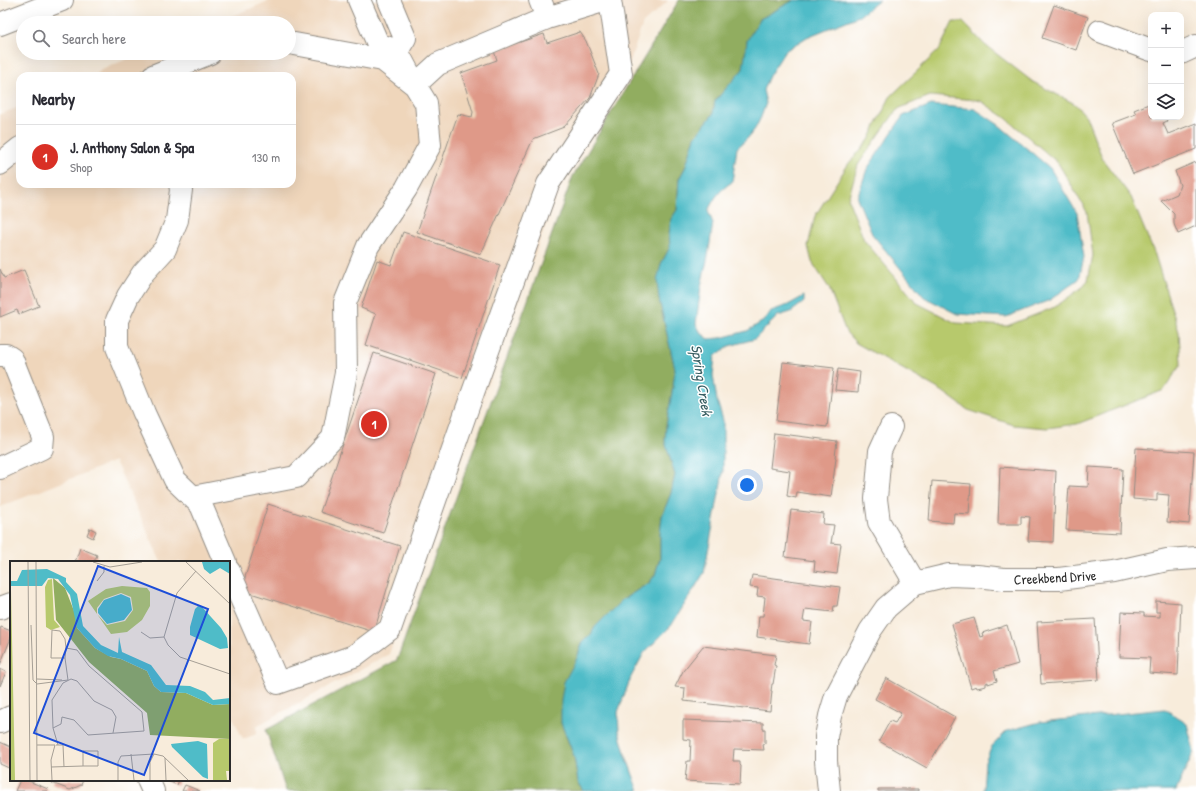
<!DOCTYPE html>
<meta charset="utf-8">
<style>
body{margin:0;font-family:"Patrick Hand",sans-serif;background:#f7f7f7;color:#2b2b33}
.controls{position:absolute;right:12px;top:12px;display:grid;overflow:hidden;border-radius:8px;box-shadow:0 4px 16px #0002}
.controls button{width:36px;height:36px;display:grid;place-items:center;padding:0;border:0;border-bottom:1px solid #e1e1e2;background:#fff;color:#2b2b33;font:20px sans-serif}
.you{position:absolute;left:747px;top:485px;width:14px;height:14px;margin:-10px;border:3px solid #fff;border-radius:50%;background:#1a73e8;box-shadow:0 0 0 6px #1a73e833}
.badge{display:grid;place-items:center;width:26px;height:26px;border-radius:50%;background:#d93025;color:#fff;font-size:13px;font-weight:700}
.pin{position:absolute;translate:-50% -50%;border:2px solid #fff;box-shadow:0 1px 4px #0006}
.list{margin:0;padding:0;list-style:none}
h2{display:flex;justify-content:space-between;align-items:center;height:52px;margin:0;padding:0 16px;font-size:17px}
h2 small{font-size:13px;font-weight:400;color:#7c7c81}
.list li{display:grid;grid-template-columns:26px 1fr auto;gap:12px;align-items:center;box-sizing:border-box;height:64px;padding:0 16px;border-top:1px solid #e1e1e2}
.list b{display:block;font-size:15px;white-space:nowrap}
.list p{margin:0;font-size:13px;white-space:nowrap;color:#7c7c81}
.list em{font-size:13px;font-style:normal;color:#7c7c81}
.icon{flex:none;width:22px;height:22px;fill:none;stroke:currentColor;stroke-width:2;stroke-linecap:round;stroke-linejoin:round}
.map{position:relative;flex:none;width:1196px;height:791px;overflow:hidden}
.search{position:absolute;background:#fff;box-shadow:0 4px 16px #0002;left:16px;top:16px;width:280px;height:44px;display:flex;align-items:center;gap:10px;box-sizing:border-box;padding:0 14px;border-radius:22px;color:#7c7c81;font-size:15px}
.panel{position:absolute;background:#fff;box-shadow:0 4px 16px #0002;left:16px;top:72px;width:280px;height:116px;border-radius:12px}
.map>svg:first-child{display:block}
.built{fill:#efd6bb}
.green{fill:#b7c96c;stroke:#717a4c;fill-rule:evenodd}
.forest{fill:#91ad60;stroke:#5e6c46}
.water{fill:#4fbcc8;stroke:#3d747a}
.building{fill:#df9988}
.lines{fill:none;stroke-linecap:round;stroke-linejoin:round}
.minor-casing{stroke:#928c83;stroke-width:24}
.major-casing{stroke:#928c83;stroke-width:24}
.minor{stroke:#fff;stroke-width:22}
.major{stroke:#fff;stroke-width:22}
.labels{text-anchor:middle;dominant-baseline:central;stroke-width:3;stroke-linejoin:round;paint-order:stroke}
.street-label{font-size:14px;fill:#2b2b2b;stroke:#fff}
.water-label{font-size:15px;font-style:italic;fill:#385e62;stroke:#fff}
.inset-road{fill:none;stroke:#a69f95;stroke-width:1}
.view{fill:#1d4ed8;fill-opacity:0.15;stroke:#1d4ed8;stroke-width:2}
.inset-edge{fill:none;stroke:#2b2b2b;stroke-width:2}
</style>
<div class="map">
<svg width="1196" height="791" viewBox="0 0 1196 791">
<rect width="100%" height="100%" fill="#fff"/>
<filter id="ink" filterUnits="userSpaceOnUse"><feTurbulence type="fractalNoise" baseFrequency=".025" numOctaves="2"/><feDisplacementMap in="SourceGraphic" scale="8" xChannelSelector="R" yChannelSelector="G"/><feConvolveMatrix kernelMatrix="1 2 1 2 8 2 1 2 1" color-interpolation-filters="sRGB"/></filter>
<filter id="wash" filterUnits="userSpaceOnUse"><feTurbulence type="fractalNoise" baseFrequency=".012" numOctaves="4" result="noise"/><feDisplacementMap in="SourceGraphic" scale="16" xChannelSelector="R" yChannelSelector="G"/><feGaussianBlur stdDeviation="0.9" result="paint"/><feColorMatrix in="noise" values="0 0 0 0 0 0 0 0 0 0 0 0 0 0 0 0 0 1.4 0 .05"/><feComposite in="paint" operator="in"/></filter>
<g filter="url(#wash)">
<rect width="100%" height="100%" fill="#f8ecdb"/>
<!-- built -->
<path class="built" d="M271,0H668L666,3L643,23L628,67L564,174L389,654L262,723L257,727V734L243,739L229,709V562H161L115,461L0,507V114L20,107V184H292V76H95L101,70L141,53H289V23H215Z"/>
<!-- green -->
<path class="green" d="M953,22H963L985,45L1033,82L1075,104L1086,116L1103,160L1131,197L1155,255L1179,332L1181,364L1164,390L1077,424L1047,428L1014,425L968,410L942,391L856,343L846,332L829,288L812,262L808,246L815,216L849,163L869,140L890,97L939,50ZM930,96L976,100L981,101L1006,118L1058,163L1087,212L1093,255L1088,280L1084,286L1055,307L1007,326L956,323L917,303L864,240L848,199L858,165L896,111L900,108Z"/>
<!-- forest -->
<path class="forest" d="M679,0H794L760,19L747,41L743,69L715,101L713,114L695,137L685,168L679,179L677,210L671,219L669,234L670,247L661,264L659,299L675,369L673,387L666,426L665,441L675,475L671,493L662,516L660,534V558L655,575L649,583L622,600L595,627L590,636L583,641L577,658L561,723L574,756L578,782L584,791H286L266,730L397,660L573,176Z"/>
<!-- water -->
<path class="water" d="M794,0H880L859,16L807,37L785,51L769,76L763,90L766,103L761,117L755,129L747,139L737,148L732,182C720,190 714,198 708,211L713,223L708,256L701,286L696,324L701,333L709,339L720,338L747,331L765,320L771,311L788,305L804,296V302L791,312L778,316L755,339L729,346L715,356L713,375L717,401L723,420V472L704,573L671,626L644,653L631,677L618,712L619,732L626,756L639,791H584L578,782L574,756L561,723V700L564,682L577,658L583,641L590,636L595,627L622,600L649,583L655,575L660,558V534L662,516L671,493L675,475L665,441L666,426L673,387L675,369L659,299L657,281L661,264L670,247L669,234L671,219L677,210L679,179L685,168L695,137L713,114L715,101L743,69L747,41L753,30L760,19Z
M931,105L975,109L999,125L1050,168L1077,213L1084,257L1079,279L1050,300L1006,317L957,314L924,297L872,234L857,198L867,169L903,116Z
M1165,709L1187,724L1194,751L1176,791H983L985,762L992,746L1007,731L1040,722Z"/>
<g id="blocks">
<!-- building -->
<path class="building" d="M1054,5L1088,17L1076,50L1042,38Z
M580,32L586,41L599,74L590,98L564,127L533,139L481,254L417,232L458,114L472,117L473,112L461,73L497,60L494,51L544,34L547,43Z
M1151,103V117H1165L1167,121L1163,123L1168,134L1196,123V149L1133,174L1112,123L1136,114L1134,110Z
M1196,162V226L1178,234L1174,224V214L1161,201L1177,194L1180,185L1175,171Z
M403,232L500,265L462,378L366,345L376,314L361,308L377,260L391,265Z
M0,269L4,278L24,270L39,306L19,314L17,310L0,317Z
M374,353L436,374L383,533L320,512Z
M783,362L834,368L827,427L776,421Z
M838,369L860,372L858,392L835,390Z
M774,433L837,441L835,457L836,458L831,497L797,492L796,498L787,496L790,471L770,468Z
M1136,448L1194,452L1189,524L1167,522L1169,495L1157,494V501L1133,499Z
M1000,467L1056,471L1053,542L1028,541L1030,517L1021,516V524H998Z
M1089,467L1123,469L1120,533L1066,530L1069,486L1088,487Z
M932,481L971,484L969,514L954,513L953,523L929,521Z
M268,504L400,546L374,632L241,590Z
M791,510L824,514L823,524L834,525L831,543L841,544L837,574L814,571L815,561L785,557Z
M90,528L96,531L93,538L87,535Z
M80,548L97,555L94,562H75Z
M752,575L840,587L837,606H834L833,612L805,609L803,621L812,622L809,644L757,637L759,616H763L765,597L757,596L758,588L750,587Z
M1156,601L1181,603L1178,675L1149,673L1150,658L1119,657L1121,612L1144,613V616L1160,617V612H1156Z
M974,618L980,637L983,636L982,633L1007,625L1018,664L994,671L997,681L988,684V682L986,683V686L977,688L976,686L971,688L952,624Z
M1095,619L1099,680L1041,684L1037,622Z
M1,627L11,631V638L0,665V630Z
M703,646L776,655L774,665L776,666L773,684H772L771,691H772L770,711L684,701L685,688L675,687L683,671Z
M0,669L6,672L0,686Z
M886,678L955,717L927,768L879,741L890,721L895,723L901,713L875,699Z
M683,720L763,723V729H765V743L763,744L764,750L734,749L733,761H740V765L741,766L740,784L685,781L687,761H690L691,740L683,739Z
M0,742L11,747V769L0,764Z
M20,780H26L48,789L47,791H15Z
M53,780H83L81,785L70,790L52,783Z
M165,780H179L177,785Z
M185,785L200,791H182Z
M878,789H918V791H878Z"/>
</g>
</g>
<g filter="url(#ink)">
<use href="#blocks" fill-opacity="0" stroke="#928c83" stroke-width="1"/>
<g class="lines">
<!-- minor casing -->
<g class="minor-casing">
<path id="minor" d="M359,0L378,44L397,51L415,85L438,64L547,18
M389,0L405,38L397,51
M540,0L547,18L606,0
M1100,31L1151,50
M1181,53L1196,46
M153,76L210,53
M0,164L20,148
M180,184L181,190L177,220L165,249L143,273L128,296L117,320V347L144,413L175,480L201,505L225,562
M0,355H6L12,359L43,437L42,448L0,468
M891,427L880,451L876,499L879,522L915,583
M193,497L296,477L333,438L346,373L345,303L368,246L406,189L430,145L426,103L415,85L383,60L289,43
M229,571L278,683L354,656L390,629L466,412L548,184L621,74L610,0
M0,608L11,604
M0,722L11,717
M148,780L153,791
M829,791L826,761V737L830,716L836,696L870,631L886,608L915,583L949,575L977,576L1004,579H1059L1114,572L1167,560L1196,558"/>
</g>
<!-- major casing -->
<g class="major-casing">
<path id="major" d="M0,24L62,0"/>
</g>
<!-- minor -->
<use href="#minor" class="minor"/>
<!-- major -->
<use href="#major" class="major"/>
</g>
</g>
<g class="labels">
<!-- street labels -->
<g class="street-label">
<text transform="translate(1055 577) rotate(-3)">Creekbend Drive</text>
</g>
<!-- water labels -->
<g class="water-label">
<text transform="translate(702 380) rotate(81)">Spring Creek</text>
</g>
</g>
<!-- overview -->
<g transform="translate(10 561)">
<rect width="220" height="220" fill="#f8ecdb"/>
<path d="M42,18L44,59L50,66L41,69L36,66L35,26L38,19ZM112,25L137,27L140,31V45L132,59L117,71L101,73L78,40L96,28ZM111,32L121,36L123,49L115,60L97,64L87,53V47L94,38ZM0,28L1,29L5,219H0ZM209,178H220V210H216L217,219H203V182Z" fill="#b7c96c" fill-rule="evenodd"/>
<path d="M43,17L55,27L66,55L67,67L85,87L101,96L111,98L137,110L144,125L151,131L176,132L203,144L220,143V178L140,174L137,152L79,101L46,59Z" fill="#91ad60"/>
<path d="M192,1H220V13L210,7L200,13L194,8ZM37,8L56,17V21L67,33L73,65L91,84L108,92L109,76L112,91L141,104L156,124L180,125L195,131L203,139L220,137V143L203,144L176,132L151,131L144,125L137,110L111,98L98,95L85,87L67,67L60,34L48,18L38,17L32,25H0V20H7L12,9ZM111,33L120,37L122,49L114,59L97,63L88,52V48L94,39ZM188,45L192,46L211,67L217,77L218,87L210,88L180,74V66L185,48ZM188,180L197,183L198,218L193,216L162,186L161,183Z" fill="#4fbcc8"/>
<path class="inset-road" d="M18,1L20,219M26,1L27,219M83,1L100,6L132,1M176,1L220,43M186,10L167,32L154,76L158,84L170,96L220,113M87,20L94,11V5M21,64L23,119L27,123M131,71L140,77L154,76M27,118L52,119M27,123L58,119L55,97M43,167L42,139L53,122L61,118L67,120L84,140L102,149L106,156L103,172M27,184H45L41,199L42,219M46,184H53L54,206M48,184L43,167L51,163L52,156L64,159L78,174L134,170L132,151L79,105L67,89L56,87L55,78L50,70L42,69L41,97H55L56,87M121,193L124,219M155,197L156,219M41,206L73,205H88V190H73V205M108,219V201L111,195L144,193L153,195L178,219M140,219V201L144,193"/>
<path class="view" d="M88,5L198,48L134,214L24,172Z"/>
<rect width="220" height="220" class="inset-edge"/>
</g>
</svg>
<div class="controls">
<button>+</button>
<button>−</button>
<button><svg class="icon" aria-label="layers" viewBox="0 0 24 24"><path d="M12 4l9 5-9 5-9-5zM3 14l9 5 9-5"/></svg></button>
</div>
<div class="you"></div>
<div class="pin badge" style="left:374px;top:424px">1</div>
<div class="search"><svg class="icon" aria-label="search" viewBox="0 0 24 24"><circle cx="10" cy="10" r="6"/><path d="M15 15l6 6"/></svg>Search here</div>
<section class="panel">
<h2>Nearby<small></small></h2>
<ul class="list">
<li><span class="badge">1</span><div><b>J. Anthony Salon &amp; Spa</b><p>Shop</p></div><em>130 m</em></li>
</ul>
</section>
</div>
